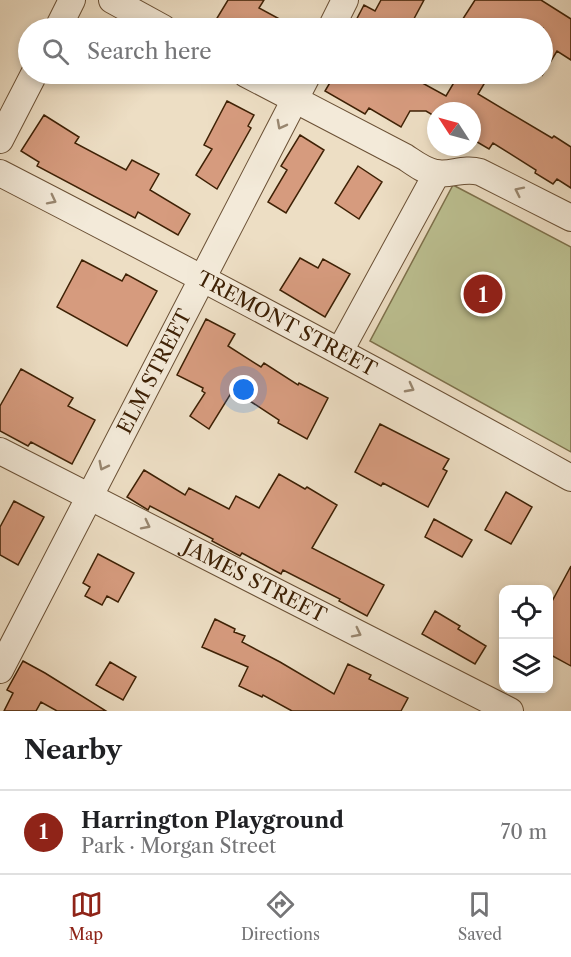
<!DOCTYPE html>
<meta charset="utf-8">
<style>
body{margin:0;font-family:"Libre Caslon Text",serif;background:#f2f2f2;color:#202124}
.controls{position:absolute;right:18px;bottom:18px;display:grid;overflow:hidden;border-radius:12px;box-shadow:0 3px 9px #0003}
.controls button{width:54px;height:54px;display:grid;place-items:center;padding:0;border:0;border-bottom:2px solid #e0e0e0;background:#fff;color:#202124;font:30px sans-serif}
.compass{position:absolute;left:427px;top:102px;width:54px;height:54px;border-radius:50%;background:#fff;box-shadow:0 3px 9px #0003;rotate:306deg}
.you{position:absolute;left:244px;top:390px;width:21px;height:21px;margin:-15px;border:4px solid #fff;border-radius:50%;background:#1a73e8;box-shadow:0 0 0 9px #1a73e833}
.badge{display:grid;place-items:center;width:39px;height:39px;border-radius:50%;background:#8f2418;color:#fff;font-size:20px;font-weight:700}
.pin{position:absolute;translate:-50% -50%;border:3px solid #fff;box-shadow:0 2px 6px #0006}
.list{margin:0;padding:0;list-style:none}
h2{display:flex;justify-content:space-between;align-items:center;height:78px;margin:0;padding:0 24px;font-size:26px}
h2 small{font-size:20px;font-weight:400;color:#757577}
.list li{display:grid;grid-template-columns:39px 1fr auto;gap:18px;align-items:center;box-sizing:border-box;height:84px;padding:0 24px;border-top:2px solid #e0e0e0}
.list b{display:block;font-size:22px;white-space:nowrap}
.list p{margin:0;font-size:20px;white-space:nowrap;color:#757577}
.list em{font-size:20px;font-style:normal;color:#757577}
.icon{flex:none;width:33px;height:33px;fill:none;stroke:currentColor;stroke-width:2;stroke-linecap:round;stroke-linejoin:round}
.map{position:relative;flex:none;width:571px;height:711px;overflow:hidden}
.search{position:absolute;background:#fff;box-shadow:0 3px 9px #0003;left:18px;right:18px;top:18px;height:66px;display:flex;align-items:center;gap:15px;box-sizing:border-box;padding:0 21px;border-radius:33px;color:#757577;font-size:22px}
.sheet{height:162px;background:#fff}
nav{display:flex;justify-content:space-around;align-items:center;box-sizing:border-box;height:84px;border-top:2px solid #e0e0e0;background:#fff;font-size:16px;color:#757577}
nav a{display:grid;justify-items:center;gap:3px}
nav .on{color:#8f2418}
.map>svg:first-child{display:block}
.green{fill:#bcc091;stroke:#7d704b;stroke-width:1.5}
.building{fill:#d69b7e;stroke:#3e2105;stroke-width:1.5}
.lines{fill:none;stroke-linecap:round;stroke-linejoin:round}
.minor-casing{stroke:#6a5035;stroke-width:28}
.minor{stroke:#f3ead9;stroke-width:26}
.oneway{stroke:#98866f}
.labels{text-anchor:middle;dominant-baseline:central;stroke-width:5;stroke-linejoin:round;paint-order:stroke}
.street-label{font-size:20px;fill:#3e2105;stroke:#f3ead9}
</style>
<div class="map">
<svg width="571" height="711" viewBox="0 0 571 711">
<rect width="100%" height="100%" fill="#eddec4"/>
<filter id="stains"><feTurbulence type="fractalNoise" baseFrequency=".00333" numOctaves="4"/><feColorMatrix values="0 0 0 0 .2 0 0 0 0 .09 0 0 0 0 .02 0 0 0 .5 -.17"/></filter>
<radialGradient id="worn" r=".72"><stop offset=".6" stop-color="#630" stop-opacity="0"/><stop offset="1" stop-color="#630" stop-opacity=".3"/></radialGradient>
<!-- green -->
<path class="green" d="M453,185L571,247V452L370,341Z"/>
<!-- building -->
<path class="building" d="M228,0H264L259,8L296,28H211Z
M381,0H424L409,28H352L364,5L375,11Z
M475,0H541L571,19V60L557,51L543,74V28H457Z
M335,74H406L446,96L459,74H490L478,94L552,138L554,136L571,147V188L557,179L553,184L535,173L536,170L493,143L489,149L472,139V111H436V117L426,111H410L401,127L369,108L365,114L325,91Z
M227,101L254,115L248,126L251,128L217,189L196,175L212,149L204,145Z
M44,115L79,137L75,143L126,170L132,160L159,174L150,190L190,214L178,235L138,212L135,218L37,166L39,162L21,151Z
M300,135L324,150L286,213L268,202L287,170L281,166Z
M358,166L382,182L359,219L335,203Z
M300,258L318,268L323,259L350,274L325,317L280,290Z
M82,260L122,281L126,274L157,291L127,346L57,307Z
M206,319L235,334L228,346L261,367L264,363L298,385L299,383L328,398L307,439L278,423L279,420L233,390L209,429L190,416L205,393L202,391L203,388L177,375Z
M21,369L73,398L68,406L95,420L72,464L31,442L28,446L0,431V406Z
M380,424L449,459L443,469L447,471L428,507L383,483L381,486L355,472Z
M144,470L185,495L189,488L229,509L236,496L259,508L279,474L305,489L307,487L337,505L312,548L384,585L367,616L339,601L340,599L283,570L281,574L242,553L240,556L212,541L213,539L150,506L148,510L127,497Z
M506,492L532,507L511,544L485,530Z
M14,501L44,517L18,565L0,555V527Z
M434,519L472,540L462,557L425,537Z
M98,554L134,573L118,602L107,596L102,605L85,596L90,587L83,583Z
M571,566V666L549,654V607Z
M435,611L460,626L458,629L486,646L475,664L422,634Z
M215,619L235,629L234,632L245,636L242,642L280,662L334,694L348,664L371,675L369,679L408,698L401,711H292L263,695L262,697L239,686L248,667L202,647Z
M23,661L45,673L106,711H57L41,702L36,711H4L13,693L7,690Z
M110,662L136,677L123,700L96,685Z"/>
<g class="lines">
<!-- minor casing -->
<g class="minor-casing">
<g id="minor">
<path d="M112,0L163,28"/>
<path d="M58,28L72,0"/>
<path d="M331,28L345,0"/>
<path d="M246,74L405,157C414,163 424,171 436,173C451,176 463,167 480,172L571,218"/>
<path d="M0,140L34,74"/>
<path id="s1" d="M0,173C192,272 382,373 571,478"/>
<path d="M340,351L437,173"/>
<path id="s2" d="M0,451L510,711"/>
<path id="s3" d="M0,670L308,74"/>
</g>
</g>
<!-- minor -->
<use href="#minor" class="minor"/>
</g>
<!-- one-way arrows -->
<defs><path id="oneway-chevron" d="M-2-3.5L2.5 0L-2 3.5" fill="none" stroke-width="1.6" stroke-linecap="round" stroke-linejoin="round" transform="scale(1.5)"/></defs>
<g class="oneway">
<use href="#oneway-chevron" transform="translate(281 125) rotate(118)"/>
<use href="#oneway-chevron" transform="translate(519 191) rotate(-154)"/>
<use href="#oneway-chevron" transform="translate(52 200) rotate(27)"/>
<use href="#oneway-chevron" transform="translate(410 388) rotate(28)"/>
<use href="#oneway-chevron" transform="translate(103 466) rotate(117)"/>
<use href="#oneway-chevron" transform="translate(146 525) rotate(27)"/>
<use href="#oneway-chevron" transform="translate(357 633) rotate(27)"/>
</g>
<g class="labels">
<!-- street labels -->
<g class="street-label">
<text stroke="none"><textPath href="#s1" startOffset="324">TREMONT STREET</textPath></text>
<text stroke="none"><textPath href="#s3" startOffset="336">ELM STREET</textPath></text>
<text stroke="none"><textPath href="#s2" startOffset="286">JAMES STREET</textPath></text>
</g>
</g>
<rect width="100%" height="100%" filter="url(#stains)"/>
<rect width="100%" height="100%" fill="url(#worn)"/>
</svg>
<div class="controls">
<button><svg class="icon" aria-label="locate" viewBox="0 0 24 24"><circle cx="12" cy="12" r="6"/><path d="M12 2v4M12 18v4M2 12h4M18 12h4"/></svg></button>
<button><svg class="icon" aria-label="layers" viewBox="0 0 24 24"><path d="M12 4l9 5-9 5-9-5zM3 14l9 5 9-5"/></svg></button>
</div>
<svg class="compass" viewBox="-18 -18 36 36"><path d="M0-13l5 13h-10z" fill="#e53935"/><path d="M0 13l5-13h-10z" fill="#757577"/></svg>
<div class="you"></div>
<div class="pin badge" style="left:483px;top:294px">1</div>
<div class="search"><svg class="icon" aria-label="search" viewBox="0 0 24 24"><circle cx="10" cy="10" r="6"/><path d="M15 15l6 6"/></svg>Search here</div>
</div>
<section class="sheet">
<h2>Nearby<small></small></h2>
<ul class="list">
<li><span class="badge">1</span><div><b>Harrington Playground</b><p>Park · Morgan Street</p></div><em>70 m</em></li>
</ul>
</section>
<nav>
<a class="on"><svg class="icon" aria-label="map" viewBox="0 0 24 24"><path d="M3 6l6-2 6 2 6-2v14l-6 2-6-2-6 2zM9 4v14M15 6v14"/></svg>Map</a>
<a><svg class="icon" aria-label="directions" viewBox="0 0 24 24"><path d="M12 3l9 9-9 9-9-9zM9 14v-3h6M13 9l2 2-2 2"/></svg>Directions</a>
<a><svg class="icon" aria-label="saved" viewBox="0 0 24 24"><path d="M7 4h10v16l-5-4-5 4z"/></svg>Saved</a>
</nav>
